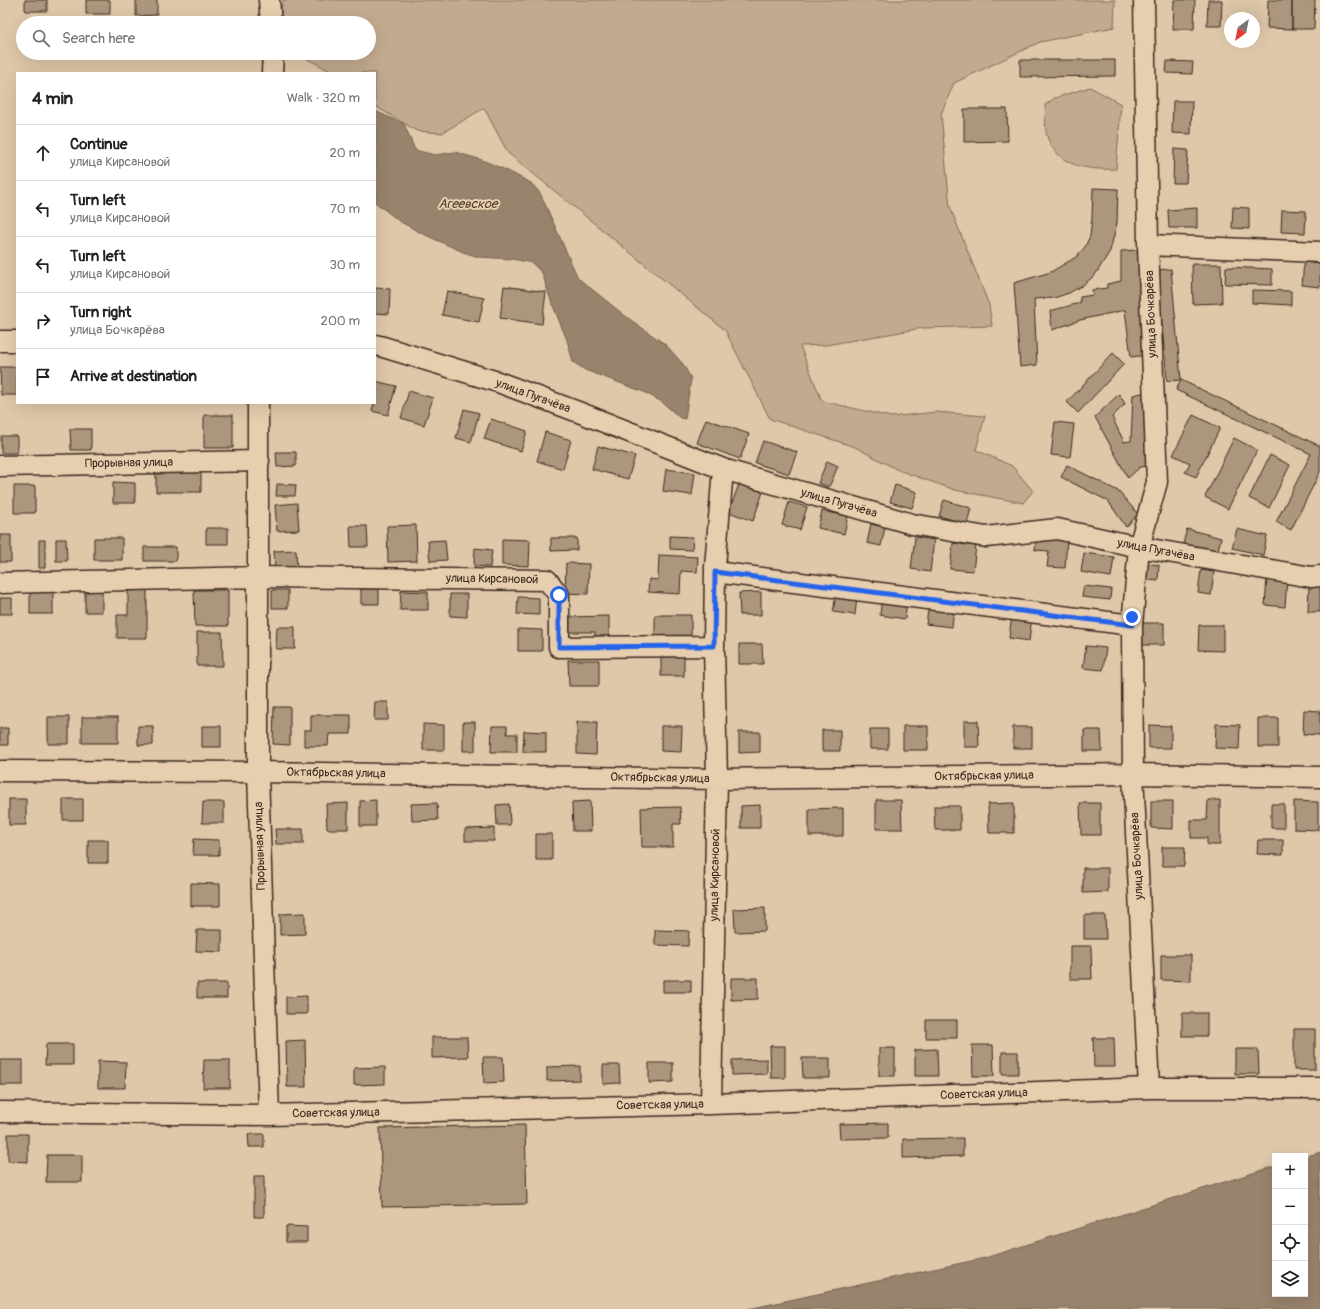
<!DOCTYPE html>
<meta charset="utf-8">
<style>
body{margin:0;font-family:Pangolin,sans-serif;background:#f2f2f2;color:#202124}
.controls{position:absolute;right:12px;bottom:12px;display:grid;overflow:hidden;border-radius:0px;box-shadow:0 4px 16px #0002}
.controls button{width:36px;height:36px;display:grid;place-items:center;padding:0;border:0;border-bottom:1px solid #e0e0e0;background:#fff;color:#202124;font:20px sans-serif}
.compass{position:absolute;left:1224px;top:12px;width:36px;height:36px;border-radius:50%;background:#fff;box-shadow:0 4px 16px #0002;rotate:212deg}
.stop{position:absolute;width:12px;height:12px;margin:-9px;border:3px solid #2563eb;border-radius:50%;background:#fff}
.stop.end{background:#2563eb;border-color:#fff;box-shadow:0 1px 4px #0008}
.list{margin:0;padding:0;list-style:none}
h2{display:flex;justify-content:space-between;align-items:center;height:52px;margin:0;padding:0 16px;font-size:17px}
h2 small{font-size:13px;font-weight:400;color:#757577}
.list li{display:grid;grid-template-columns:26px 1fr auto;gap:12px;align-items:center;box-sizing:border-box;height:56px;padding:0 16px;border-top:1px solid #e0e0e0}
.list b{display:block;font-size:15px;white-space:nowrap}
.list p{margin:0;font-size:13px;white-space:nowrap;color:#757577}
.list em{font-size:13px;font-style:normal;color:#757577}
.icon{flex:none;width:22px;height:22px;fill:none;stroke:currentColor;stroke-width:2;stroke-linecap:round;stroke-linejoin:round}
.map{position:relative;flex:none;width:1320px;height:1309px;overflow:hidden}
.search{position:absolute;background:#fff;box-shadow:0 4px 16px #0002;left:16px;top:16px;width:360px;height:44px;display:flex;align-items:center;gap:10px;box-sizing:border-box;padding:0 14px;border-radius:22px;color:#757577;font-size:15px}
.panel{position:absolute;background:#fff;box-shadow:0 4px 16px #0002;left:16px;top:72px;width:360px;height:332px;border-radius:0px}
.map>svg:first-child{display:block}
.green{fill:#c1aa90;stroke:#7e6a57}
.water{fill:#98836d;stroke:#735f4d}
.building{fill:#ac977e;stroke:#3b2a1e}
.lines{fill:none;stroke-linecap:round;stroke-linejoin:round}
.minor-casing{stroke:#3b2a1e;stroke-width:23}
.minor{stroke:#e6ceaf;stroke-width:20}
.route{stroke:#2563eb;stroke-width:5}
.labels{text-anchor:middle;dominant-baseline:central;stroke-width:4;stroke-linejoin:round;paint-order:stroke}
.street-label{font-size:12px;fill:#3b2a1e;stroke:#e6ceaf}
.water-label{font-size:13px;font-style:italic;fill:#4e3c2e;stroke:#e6ceaf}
</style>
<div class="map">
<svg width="1320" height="1309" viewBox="0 0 1320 1309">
<rect width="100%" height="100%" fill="#dfc7a9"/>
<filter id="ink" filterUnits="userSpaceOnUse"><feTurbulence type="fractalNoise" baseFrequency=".025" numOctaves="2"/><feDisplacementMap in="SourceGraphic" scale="8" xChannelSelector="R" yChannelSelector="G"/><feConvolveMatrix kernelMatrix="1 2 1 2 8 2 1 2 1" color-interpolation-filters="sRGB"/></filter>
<g filter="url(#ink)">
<!-- green -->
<path class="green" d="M283,0H1115L1114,27L1040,42L954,83L941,114L950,207L989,305L992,326L923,328L826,345L800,346L822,401L891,417L936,412L985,416L976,450L1012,466L1033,491L1023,503L955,490L898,470L855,447L770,419L725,330L508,153L484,108L442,133L417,131L375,106V73H334L296,53H369V23H281L279,19Z
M1090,87L1121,104L1116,169C1090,170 1060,168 1048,139C1044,130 1046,116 1045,105L1055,98Z"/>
<!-- water -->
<path class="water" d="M375,111L404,124L415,150L435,155L455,152L482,160L508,171L531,183L540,193L578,278L624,315L666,345L683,364L691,379L685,419L680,418L662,402L644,392L585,370L573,362L567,340L551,301L542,273L532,263L512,259L479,257L463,252L423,234L399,221L375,202Z
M1320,1152V1309H748L985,1258L1275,1166V1294H1305V1157Z"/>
<!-- building -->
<path class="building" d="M25,0H47V11H25Z
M86,0H110V14H86Z
M136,0H157V15L136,16Z
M1174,0H1195L1194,29H1173Z
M1208,0H1222L1221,26H1207Z
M1268,0H1292V29L1267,28Z
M1292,0H1315L1314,29H1292Z
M1020,60H1115V76L1020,77Z
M1167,61L1193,62L1192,74L1166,73Z
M1173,101H1192L1191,134L1172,133Z
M964,109H1007L1008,141L964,142Z
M1174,149L1188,150L1186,183H1173Z
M1093,188L1118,189L1117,223L1110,251L1095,275L1083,285L1069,293L1054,298L1034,299L1037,365L1020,367L1014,283L1051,272L1076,257L1085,247L1090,236L1092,218Z
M1233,207L1249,208V229L1232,228Z
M1197,208V228H1169L1168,210Z
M1282,210L1306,211L1305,233L1281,232Z
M1137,250L1148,355L1131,357L1125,310L1080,320L1052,330L1050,311L1080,303V297L1093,295L1092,290L1107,288V284L1121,281V251Z
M1304,262L1320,264V287L1302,285Z
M1192,264H1221L1222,303L1193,304Z
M1226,267L1272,269V285L1225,284Z
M1171,269L1181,380L1167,381L1157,270Z
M504,286L546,292L542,324L500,318Z
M375,288L390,289L389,314L375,313Z
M1252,290L1291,291V305L1252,303Z
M447,291L484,298L479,322L442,315Z
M1113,353L1124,364L1078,413L1067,402Z
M0,367H17V395H1Z
M1181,380L1320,446V472L1291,530L1276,522L1311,454L1176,390Z
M375,381L396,386L388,415L372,411L375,399Z
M409,391L433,398L424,425L401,418Z
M1146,392L1151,466L1140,467L1128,478L1095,417L1119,394L1125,404L1112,417L1124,442L1131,441L1133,395Z
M464,409L479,413L471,442L456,438Z
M204,415H233V448H204Z
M1193,415L1220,428L1196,477L1185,472L1190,463L1173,455Z
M491,419L527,431L521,451L484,439Z
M706,419L749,434L740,459L697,443Z
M1055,422L1074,424L1070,457L1051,455Z
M70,429H91V450H71Z
M545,432L571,440L563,469L537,461Z
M1,436H17V453H1Z
M1234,438L1257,450L1228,509L1205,497Z
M763,441L797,452L789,474L755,463Z
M598,446L635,456L628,479L592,469Z
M276,452H296V466L277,467Z
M1270,455L1290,465L1269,508L1249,498Z
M827,461L838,466L829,487L818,483Z
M1067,465L1118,491L1138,514L1126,527L1108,501L1061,477Z
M666,469L695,473L692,495L663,491Z
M156,472H201V492H156Z
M113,482L135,483V503H113Z
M277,484L296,485L295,496H276Z
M739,484L763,492L753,521L729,512Z
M895,485L917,492L912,508L890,502Z
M14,486H35V513H14Z
M944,500L971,508L967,524L939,516Z
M789,502L807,507L800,530L782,525Z
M297,503L299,530L277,531L275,505Z
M822,511L848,516L844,534L818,528Z
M871,524L885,527L881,546L867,543Z
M416,525L417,561L388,562L387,526Z
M350,526H367L368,547H351Z
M206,528H228V544H206Z
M1187,529L1221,538L1217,554L1183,544Z
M1237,529L1267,536L1263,555L1232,548Z
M0,535H11V562H0Z
M670,536L693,537L692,550L670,549Z
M915,537L934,540L930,572L911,569Z
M1036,537L1067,539L1065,568L1047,567L1049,551L1035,550Z
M94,538H122V560H94Z
M551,538H577V550L551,551Z
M56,539H66L67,561H56Z
M502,539L530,540L529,566L502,565Z
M39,540H45V568H39Z
M445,540L447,560L430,561L428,541Z
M953,543L976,546L973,571L950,569Z
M144,547H176V561H144Z
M475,548L492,550L490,567L474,566Z
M296,550L297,569L275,570L274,551Z
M1084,553L1114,557L1111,577L1081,572Z
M659,555L698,557L697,572L681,571L680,594L648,592L649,579L658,580Z
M566,563L589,564L588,594L565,593Z
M1141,563L1159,565L1158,581L1140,579Z
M1201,570L1214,572L1211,595L1198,593Z
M1267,578L1287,579L1285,607L1265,605Z
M1309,582H1320V612H1308Z
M128,586H147V638H117V615H128Z
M1084,586L1111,589L1110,600L1082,597Z
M85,589L102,590V612H85Z
M361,589H379V604H361Z
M30,590H53V614H30Z
M194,590H228V626H195Z
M272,590H288V608H272Z
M401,591L428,592V610H400Z
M761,592V615H740L739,593Z
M450,594H467V617L450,616Z
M836,595L857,597L855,615L833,612Z
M882,596L907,600L905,619L880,615Z
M518,597L539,598V615L517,614Z
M0,598H12V614H0Z
M929,604L954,607L952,627L926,624Z
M1012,614L1032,617L1029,641L1009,638Z
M655,615H691V636H655Z
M609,616V640H595V632H567V617Z
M1142,623H1164V645H1142Z
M1199,625H1223V651L1198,650Z
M277,627H295V649H276Z
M518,629L542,630V651H518Z
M197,632H222L223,666H197Z
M739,644H762L763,664H739Z
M1086,646L1106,648L1103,670L1083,668Z
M684,654V676H661V655Z
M568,660H599V686H569Z
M375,702H388V720H374Z
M274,707H290V745L273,744Z
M1304,710L1320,711V735L1303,734Z
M311,715H351V734H329L328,746H304V730H311Z
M48,717H69V744H48Z
M82,717H118V743H82Z
M1258,718H1278V747H1258Z
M964,721H978L979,747H964Z
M463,722H475V751H463Z
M577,722H597L596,755L577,754Z
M423,724L444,725V750H423Z
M1216,724L1240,725L1239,749L1215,748Z
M1149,725L1171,726V748H1149Z
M138,726H153V745H138Z
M202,726H221V747H202Z
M492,726H507V734H517V752H491Z
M661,726H682L681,752L661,751Z
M903,726H928V750H903Z
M1013,727H1032V748H1013Z
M0,728H8V745H0Z
M870,729H888V749H870Z
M822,730H840V751H822Z
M1084,730H1101L1102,751H1084Z
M524,731L546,732V752H523Z
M739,732H760V752L739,753Z
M9,799H26V825H9Z
M63,799H83V820H63Z
M376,800V826H360V801Z
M876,800H901L902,829H876Z
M1208,800H1220V845H1207V838H1191V820H1207Z
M590,801L591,831H573L572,802Z
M1151,801H1173V829L1151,828Z
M1294,801L1318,802V830L1294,829Z
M203,802H224V823H202Z
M348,803V829H327L326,804Z
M437,803L438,820L412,821L411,804Z
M1014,803V833H989L988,804Z
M1080,803H1100V835H1081Z
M509,804L510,825H497L496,805Z
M1271,804H1284V828H1271Z
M760,805V828H741V806Z
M934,806H960V830H935Z
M680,807L681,824H673V847H642L641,808Z
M843,808V836H809V809Z
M494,828V841H465V829Z
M275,829H303V844H276Z
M536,834H552V860H536Z
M194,839L219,840V855H193Z
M88,840H108V863H88Z
M1258,840H1283V855L1257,854Z
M1162,847H1185L1184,866H1162Z
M1083,868H1108V892L1083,893Z
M191,883L220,884V906H191Z
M765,908V931L735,932L734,909Z
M305,913V934L280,935V914Z
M1084,915H1105L1106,939H1084Z
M197,930H222V952L196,951Z
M655,930L689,931L688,946L655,945Z
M1070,946H1091L1092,979H1070Z
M1161,955H1191V981L1161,980Z
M731,978H758V999L731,1000Z
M663,980H691V992H663Z
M197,983H227V998H197Z
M307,996V1014H286V997Z
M1182,1013H1207V1036H1182Z
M926,1020H957V1038H926Z
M1294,1029H1315V1070H1294Z
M432,1037H467L468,1057L432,1058Z
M1093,1038H1114L1115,1067H1094Z
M305,1040L306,1087H287L286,1041Z
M46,1044H73V1065H45Z
M972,1045H993L994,1076H973Z
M770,1046H785V1078H771Z
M879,1048H895V1076H879Z
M937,1049L938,1076H915V1050Z
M1235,1049H1258L1259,1074H1235Z
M1002,1052H1018V1074H1002Z
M483,1057H503L504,1082L484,1083Z
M802,1058H830V1078H803Z
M767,1059V1074L732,1075V1060Z
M0,1060H23V1085H0Z
M204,1060H230V1088H203Z
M98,1061L126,1062L125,1088H98Z
M649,1063H673V1082L649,1083Z
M603,1065H619L620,1083L603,1084Z
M580,1066V1080L547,1081V1067Z
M385,1067V1084L354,1085V1068Z
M888,1123V1138L840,1139L839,1124Z
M525,1125L527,1204L382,1207L380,1128Z
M8,1134H28V1162L8,1161Z
M248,1134H264V1147H249Z
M963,1138V1156L903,1158V1139Z
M47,1155H82V1182H46Z
M254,1176H264V1217H254Z
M286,1226L307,1227V1242H286Z"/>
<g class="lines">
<!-- minor casing -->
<g class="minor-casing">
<path id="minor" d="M269,0L271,23
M1144,0L1148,245L1157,482L1139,547L1132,625L1133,774L1149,1088
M272,73L273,53
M1148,245L1320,252
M0,341H17
M375,345L380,346L498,382L581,413L723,469L912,524L986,537L1057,529L1139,547L1311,577L1320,576
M258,403V772L269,1115
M0,466L259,461
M715,572L1132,625
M0,583L259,577L547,580L559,595V647L714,646
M0,771L258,772L717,779L1133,774L1320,777
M711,1104L717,779L714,646L715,567L723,469
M0,1112L269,1115L711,1104L1149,1088H1320"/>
</g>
<!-- minor -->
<use href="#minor" class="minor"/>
</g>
</g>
<g class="lines" filter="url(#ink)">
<!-- route -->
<path class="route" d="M559,595V647L714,646L715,572L1132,625V617"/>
</g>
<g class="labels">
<!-- street labels -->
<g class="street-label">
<text transform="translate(1151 314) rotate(-92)">улица Бочкарёва</text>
<text transform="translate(533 396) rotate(20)">улица Пугачёва</text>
<text transform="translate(129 463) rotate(-1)">Прорывная улица</text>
<text transform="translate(839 503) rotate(16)">улица Пугачёва</text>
<text transform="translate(1156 550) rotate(11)">улица Пугачёва</text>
<text transform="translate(492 579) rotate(1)">улица Кирсановой</text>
<text transform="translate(336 773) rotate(1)">Октябрьская улица</text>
<text transform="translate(984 776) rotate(-1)">Октябрьская улица</text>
<text transform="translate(660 778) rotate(1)">Октябрьская улица</text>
<text transform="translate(260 846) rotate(-92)">Прорывная улица</text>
<text transform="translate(1137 856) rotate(-93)">улица Бочкарёва</text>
<text transform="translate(715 875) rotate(-89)">улица Кирсановой</text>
<text transform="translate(984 1094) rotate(-2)">Советская улица</text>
<text transform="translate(660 1105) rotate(-1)">Советская улица</text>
<text transform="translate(336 1113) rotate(-1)">Советская улица</text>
</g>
<!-- water labels -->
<g class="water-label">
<text x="468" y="204">Агеевское</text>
</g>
</g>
</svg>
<div class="controls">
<button>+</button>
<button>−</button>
<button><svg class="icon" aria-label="locate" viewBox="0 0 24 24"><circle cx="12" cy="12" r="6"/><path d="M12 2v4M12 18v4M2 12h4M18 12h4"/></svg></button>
<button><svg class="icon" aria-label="layers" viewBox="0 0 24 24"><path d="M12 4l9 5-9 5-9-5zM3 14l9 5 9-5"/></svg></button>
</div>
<svg class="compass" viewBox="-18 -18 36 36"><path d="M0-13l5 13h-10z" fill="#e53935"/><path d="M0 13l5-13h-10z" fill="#757577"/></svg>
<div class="stop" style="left:559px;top:595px"></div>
<div class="stop end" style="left:1132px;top:617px"></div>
<div class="search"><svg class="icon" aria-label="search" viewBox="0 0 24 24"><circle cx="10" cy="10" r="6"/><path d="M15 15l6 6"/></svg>Search here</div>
<section class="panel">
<h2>4 min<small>Walk · 320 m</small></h2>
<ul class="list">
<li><svg class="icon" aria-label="ahead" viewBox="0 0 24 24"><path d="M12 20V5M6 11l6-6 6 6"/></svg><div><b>Continue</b><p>улица Кирсановой</p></div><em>20 m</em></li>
<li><svg class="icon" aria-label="left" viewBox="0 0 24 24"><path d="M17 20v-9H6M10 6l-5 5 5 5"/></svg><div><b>Turn left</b><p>улица Кирсановой</p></div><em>70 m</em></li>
<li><svg class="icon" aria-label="left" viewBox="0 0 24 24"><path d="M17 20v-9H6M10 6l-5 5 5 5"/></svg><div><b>Turn left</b><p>улица Кирсановой</p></div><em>30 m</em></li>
<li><svg class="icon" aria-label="right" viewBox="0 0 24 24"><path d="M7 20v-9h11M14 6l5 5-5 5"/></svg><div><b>Turn right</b><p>улица Бочкарёва</p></div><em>200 m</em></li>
<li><svg class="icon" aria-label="arrive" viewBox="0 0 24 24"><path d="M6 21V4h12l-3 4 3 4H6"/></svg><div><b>Arrive at destination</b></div></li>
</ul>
</section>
</div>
